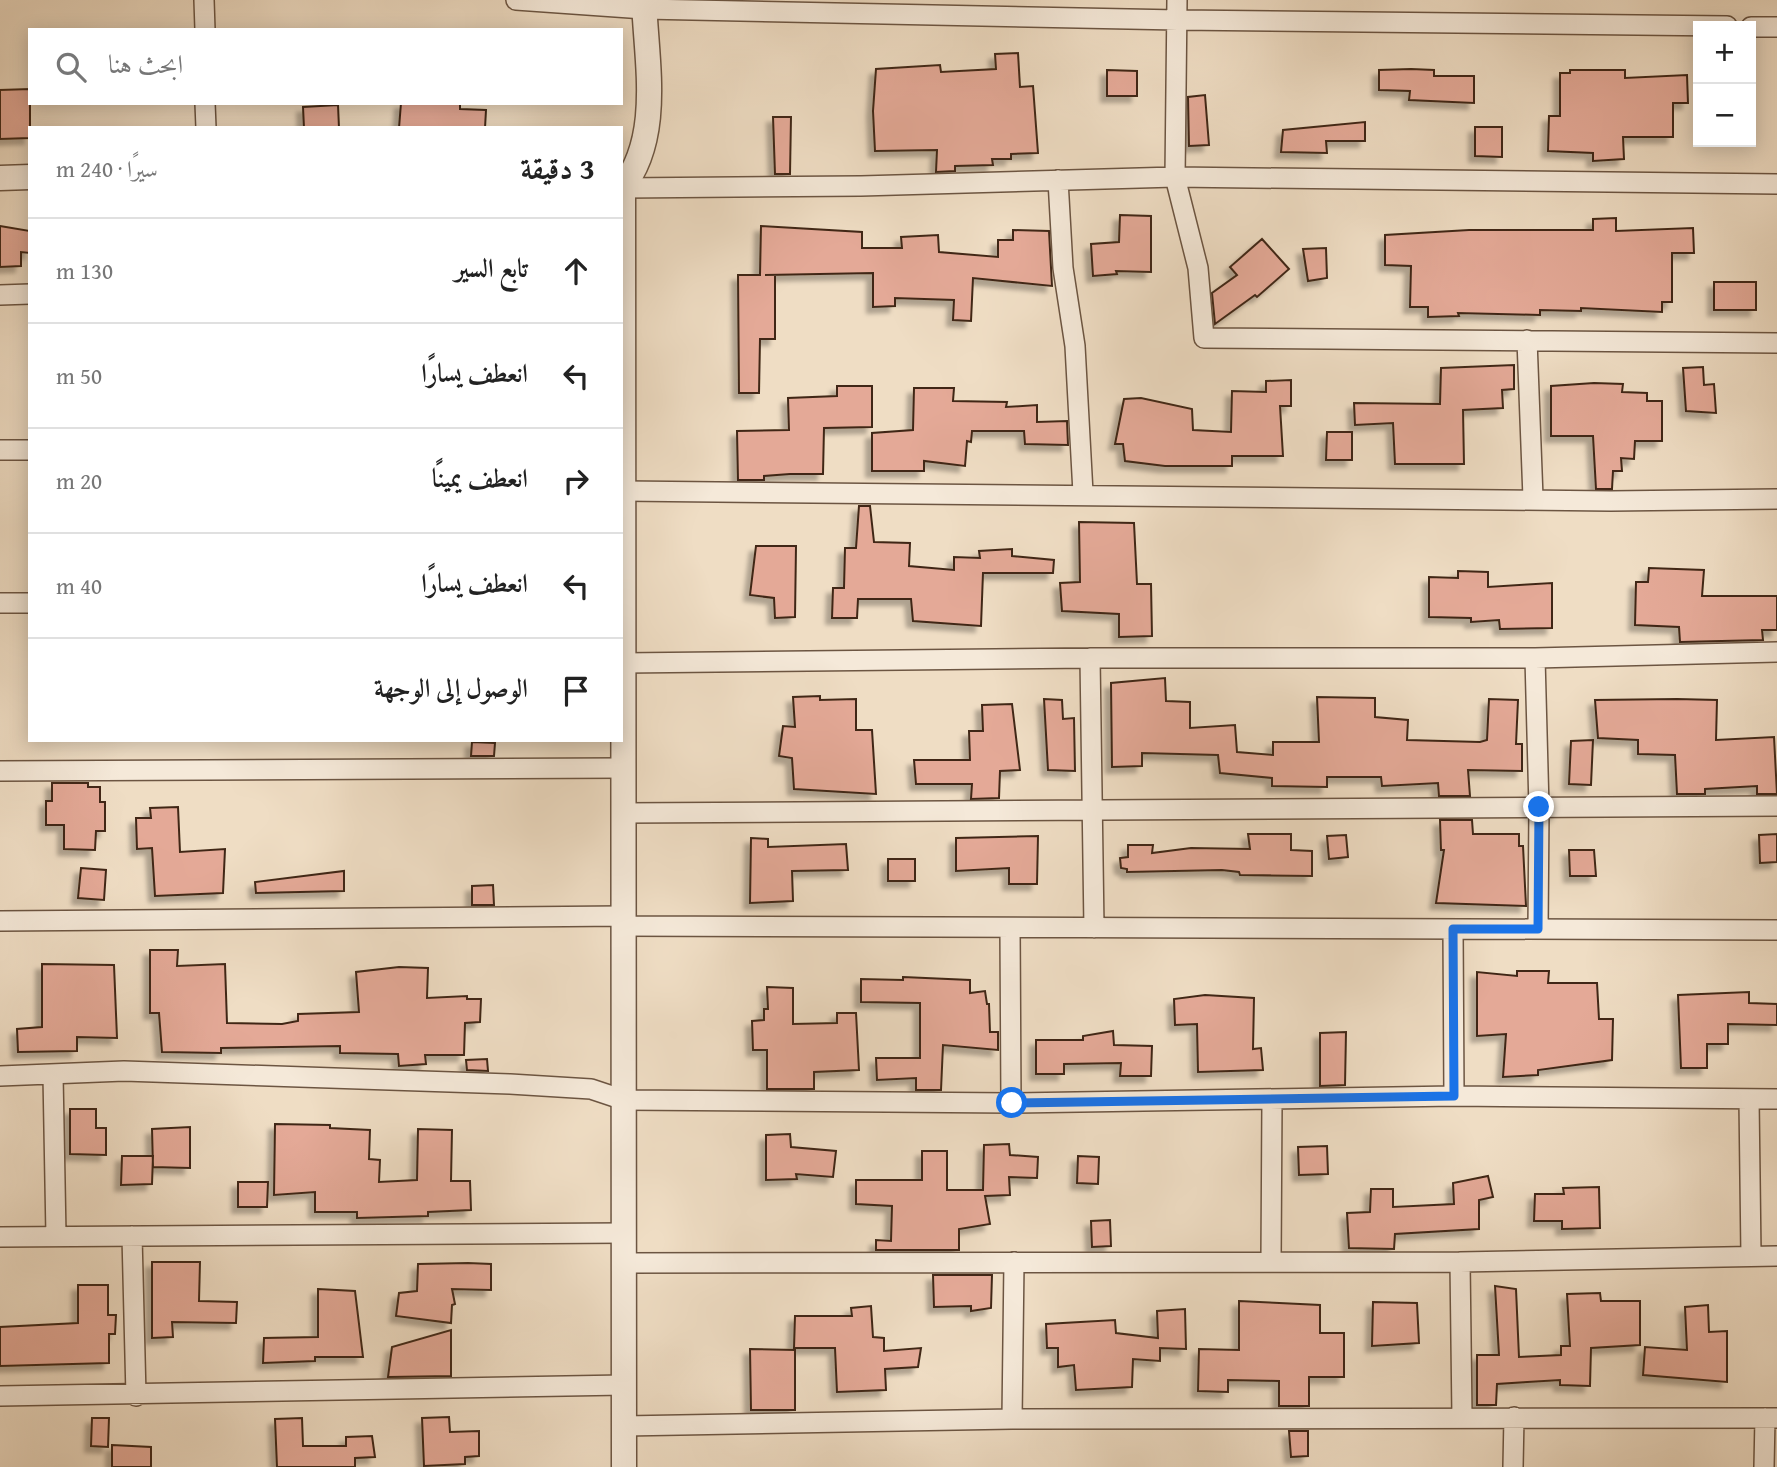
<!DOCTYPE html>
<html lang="ar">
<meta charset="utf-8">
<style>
body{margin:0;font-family:"Gentium Book Plus",Amiri,serif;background:#f6f6f6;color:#222;direction:rtl}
.controls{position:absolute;right:21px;top:21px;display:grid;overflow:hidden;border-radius:0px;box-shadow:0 4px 18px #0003}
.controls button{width:63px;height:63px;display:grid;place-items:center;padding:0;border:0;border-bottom:2px solid #e0e0e0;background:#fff;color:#222;font:35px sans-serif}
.stop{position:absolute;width:21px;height:21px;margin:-16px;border:5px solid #1a73e8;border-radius:50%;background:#fff}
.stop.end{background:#1a73e8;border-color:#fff;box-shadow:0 2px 7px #0008}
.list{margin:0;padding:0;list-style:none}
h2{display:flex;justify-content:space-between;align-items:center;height:91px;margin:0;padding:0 28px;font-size:30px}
h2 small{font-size:23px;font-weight:400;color:#767676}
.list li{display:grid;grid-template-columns:46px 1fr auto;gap:21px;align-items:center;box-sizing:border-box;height:105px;padding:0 28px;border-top:2px solid #e0e0e0}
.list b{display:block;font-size:26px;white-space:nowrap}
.list em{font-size:23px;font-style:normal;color:#767676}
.icon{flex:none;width:38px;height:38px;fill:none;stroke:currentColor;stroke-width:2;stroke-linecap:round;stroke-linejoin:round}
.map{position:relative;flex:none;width:1777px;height:1467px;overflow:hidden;direction:ltr}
.search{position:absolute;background:#fff;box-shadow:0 4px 18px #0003;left:28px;top:28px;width:595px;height:77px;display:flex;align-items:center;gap:18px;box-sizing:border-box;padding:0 24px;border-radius:0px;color:#767676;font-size:26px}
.panel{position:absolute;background:#fff;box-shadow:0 4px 18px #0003;left:28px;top:126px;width:595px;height:616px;border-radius:0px;direction:rtl}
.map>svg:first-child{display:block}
.building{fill:#e4a997;stroke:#402816;stroke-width:2;filter:url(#shadow)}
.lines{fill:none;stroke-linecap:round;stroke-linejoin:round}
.minor-casing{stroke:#6c5542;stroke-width:22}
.tertiary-casing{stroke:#6c5542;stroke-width:27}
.minor{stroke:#f5e9d9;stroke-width:19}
.tertiary{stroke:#f5e9d9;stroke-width:24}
.route{stroke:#1a73e8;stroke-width:9}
</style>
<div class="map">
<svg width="1777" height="1467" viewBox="0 0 1777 1467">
<defs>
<filter id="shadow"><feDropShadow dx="-6" dy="6" stdDeviation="2" flood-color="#0004"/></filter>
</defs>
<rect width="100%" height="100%" fill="#efddc4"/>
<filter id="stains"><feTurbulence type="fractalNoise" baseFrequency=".00286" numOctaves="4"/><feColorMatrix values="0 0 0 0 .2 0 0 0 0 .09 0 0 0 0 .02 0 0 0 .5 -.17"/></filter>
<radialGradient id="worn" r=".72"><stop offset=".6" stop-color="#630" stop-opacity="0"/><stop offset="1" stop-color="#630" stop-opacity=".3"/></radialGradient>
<!-- building -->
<path class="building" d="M1018,53L1020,87L1033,86L1038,153L1011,154V159H992L993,165L955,166V171L936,172L937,150L875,151L873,111L876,69L940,65L941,72L996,69L995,54Z
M1411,69L1434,70V76H1474V103L1409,100L1410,91L1379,90V70Z
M1107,70L1137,71V96H1107Z
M1570,70H1625V78L1687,75L1688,103H1673V137H1623L1624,159L1593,161V153L1548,151L1549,116H1560V73H1570Z
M30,89V138L0,139V90Z
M1205,95L1209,145L1189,146L1188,97Z
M401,103L460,104V109L486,110L485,128H399Z
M338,105L339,128H304L303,107Z
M773,117H791L790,174H775Z
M1365,122V141H1326L1327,153L1281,152L1283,130Z
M1475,127H1502V157L1475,156Z
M1120,215L1151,216V272L1116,271L1117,274L1093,276L1091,244L1119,242Z
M1616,218V231L1693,228L1694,253H1672V302H1662V312L1581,308V311L1540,310V315L1458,313L1459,316L1428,317V307H1410L1411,266L1385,265V235L1469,230H1593V219Z
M0,226L30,231V253L21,252V266L0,267Z
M761,226L862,232V248H902L901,237L938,235L939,252L998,257V240H1013V230L1049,231L1052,286L973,278L971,321L953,320L954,300L895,298V306L873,307V273L765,275H775V339H760L759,393H739L738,275H760Z
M1262,239L1289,269L1257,297L1255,295L1215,324L1212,293L1237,275L1230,267Z
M1326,248L1327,278L1308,281L1303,249Z
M1714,282H1756V310H1714Z
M1514,365V389L1502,390L1503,408L1463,410L1464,464H1395L1393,423L1355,425L1354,403L1440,404L1441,368Z
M1703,367L1704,385L1714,384L1716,413L1686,411L1683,368Z
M1291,380V406H1280L1283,456H1232V466H1165L1125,461L1123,444H1115L1124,399L1141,398L1192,409L1193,430L1231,432L1232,391L1266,392V381Z
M1594,383L1623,384L1622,392L1647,393V401H1662V441H1635L1634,459L1621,458L1622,471H1613L1612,489H1596L1593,436H1551V386Z
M837,386H872V427L824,428L823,474H790L764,476V480H738L737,431L789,430L788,398L837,396Z
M914,388H954L953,401L1007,402L1006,407L1037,405V422L1067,421L1068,445L1025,444L1024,431H972L971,442L967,441L965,466L924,461V471H872V433L913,430Z
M1327,432H1352V460H1326Z
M859,506H870L874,542L910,543L909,566L954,570V557L980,558L979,551L1012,549V556L1054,560L1053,573H983L981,626L913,621L911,599H858L857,618H832L833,588H844L845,548H856Z
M1079,522L1134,523L1137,584H1151L1152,636L1119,637V614L1062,611L1060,583L1080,582Z
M756,546H796L795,617L775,618L774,598L750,595Z
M1649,568L1704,570L1702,596H1777V630H1762L1763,640L1680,642L1679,627L1635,625L1636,582H1648Z
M1458,571L1488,572V587L1552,583V628L1500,629L1499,620L1471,622V618L1429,617V577L1458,578Z
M1165,678L1166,701L1190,702V728L1235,725L1237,752L1273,755V742H1319L1317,697L1375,698V717L1408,720L1407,740L1480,742L1487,740L1489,699L1518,700L1516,744H1522V771L1468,770L1470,796H1439L1438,783L1382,786L1381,777H1327V787L1272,786V778L1220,773L1218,755L1142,753V766L1112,767L1111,683Z
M820,696V700L856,699V730H872L876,794L794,789L792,758L779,756L783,726L795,727L793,697Z
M1044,699L1062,700L1063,719L1074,718L1075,771L1048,770Z
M1677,699L1717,700L1716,740L1774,737L1777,794H1757V786L1705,789V794H1677L1675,755L1638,754V740L1598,738L1595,700Z
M1012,704L1020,770L1000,771L999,798L971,799L972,784H916L914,760H970L969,731H983L982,705Z
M1593,740L1591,785L1569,784L1571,741Z
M472,742L495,743L494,756H471Z
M52,783H88V787H100V802H105V831H96L95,850L64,849V825H46V801H52Z
M178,807L180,852L225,849L223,893L155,896L152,848L137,849L136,818H151L150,808Z
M1440,820H1472L1473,834H1519V846H1523L1526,906L1436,903L1444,850H1441Z
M1248,834H1291V850L1312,851V876L1240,875L1239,872L1222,870L1127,872V869L1121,868L1120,858L1128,857V845H1153L1152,853L1191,848L1250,849Z
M1777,834V862L1760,863L1759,835Z
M1346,835L1348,857L1329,859L1327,836Z
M1038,836L1037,884H1009V868L956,871V838Z
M751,838L768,839V847L846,844L848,870L792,871L793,901L750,903Z
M1569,850H1594L1596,876H1570Z
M888,859H915V881H888Z
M81,868L106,870L104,900L78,898Z
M344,871V891L256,893L255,882Z
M493,885L494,905H472V886Z
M150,950H178L177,966L225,964L227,1023L282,1024L298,1021V1014L359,1012L356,972L399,967L428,968L427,998L467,996V999H481L480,1022L465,1023L464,1055H425L426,1064L399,1066L398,1054L340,1053V1046L221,1048V1053L162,1052L159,1013H150Z
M42,964L114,965L117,1038L77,1037V1051L18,1052L17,1029L42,1027Z
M1517,971H1549L1548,983H1597L1599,1019H1613L1612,1060L1538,1070V1075L1503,1077L1506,1034L1477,1036V972L1517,976Z
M903,977L970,980V993L985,991L987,1004H989L990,1032H998V1050L943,1045L941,1090H916V1078L877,1080L876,1058H920V1003L861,1002V979L903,980Z
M767,987L793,988V1024L837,1023V1013H856L859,1070L814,1072V1089H767V1050H753L752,1021L764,1020V1009H768Z
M1749,992V1003L1777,1004V1025L1728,1024V1044H1707V1068H1681L1678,995Z
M1205,995L1254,998L1253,1049L1261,1048L1263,1070L1198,1072L1197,1024L1175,1025L1174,999Z
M1113,1031L1114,1045L1152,1046L1151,1076H1120L1121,1063L1064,1064V1074H1036V1040H1083V1036Z
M1346,1032L1345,1085L1320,1086V1033Z
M487,1059L488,1071L467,1070L466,1060Z
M70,1109H96V1128H106V1155L70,1154Z
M275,1124L330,1125V1128L370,1130L369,1159L380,1160L379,1182L417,1180L418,1129L452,1130L451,1181H470L471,1210L428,1212V1216L357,1218V1212H315V1192L274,1195Z
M190,1127V1168L153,1167L152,1129Z
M790,1134L791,1147L836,1151L833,1177L796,1174L797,1179L766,1180V1135Z
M1009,1144L1010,1155L1038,1157L1037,1178L1009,1177L1010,1195L985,1196L990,1224L959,1229V1250H876V1240L891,1241L892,1206L856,1204V1180H922V1151H947V1190H983L984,1145Z
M1327,1146L1328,1174L1299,1175L1298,1147Z
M122,1156H153L152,1184L121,1185Z
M1078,1156L1099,1157L1098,1184L1077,1183Z
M1488,1176L1493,1197L1479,1200V1229L1395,1234L1394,1249L1349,1248L1347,1213L1370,1212L1371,1189H1393V1207L1454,1204L1453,1183Z
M238,1182H268L267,1207H238Z
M1599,1187L1600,1228L1562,1229V1221H1534L1535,1194H1564L1563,1188Z
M1110,1220L1111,1246L1092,1247L1091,1221Z
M152,1262H200L199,1301L237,1302L236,1323L172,1322L173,1337L152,1338Z
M468,1263L491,1264V1290L452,1289L455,1304L452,1305L451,1323L396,1316L399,1293L417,1291L418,1264Z
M933,1275H992L991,1308L971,1311V1306L934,1307Z
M78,1285H108V1315H116L115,1334H109V1363L0,1366V1327L78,1323Z
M1495,1286L1516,1289L1519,1357L1561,1355V1346H1570L1567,1294L1600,1293L1601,1301H1640V1345L1591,1348L1590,1386L1560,1385V1380L1497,1384L1496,1405H1477V1355H1499Z
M318,1289L355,1291L363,1357H315V1361L263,1363L264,1338L318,1337Z
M1239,1301L1320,1305V1333H1344V1377H1309V1406H1279V1381L1228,1380V1392L1198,1391L1199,1349L1239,1350Z
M1373,1302L1417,1303L1419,1343L1372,1346Z
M1708,1305L1709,1332L1727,1331V1382L1643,1375L1645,1347L1687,1350L1685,1307Z
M871,1306L873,1337L884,1338V1351L921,1348L918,1367L885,1369L886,1390L837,1392L835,1348H794L795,1316H852L851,1308Z
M1185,1309L1186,1349L1160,1348V1361L1133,1359L1132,1387L1076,1390L1074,1365L1058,1367V1348H1047L1046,1324L1115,1320L1116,1333L1158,1338L1157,1311Z
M451,1330V1376L388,1377L392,1347Z
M750,1349L795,1350V1410H751Z
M449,1417L450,1432L479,1431V1456L465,1457V1464L424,1466L422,1418Z
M92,1418H109L108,1447L91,1446Z
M302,1418L303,1446H346V1437L372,1436L375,1457L355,1458V1467H277L275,1419Z
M1289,1431H1308V1456L1291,1457Z
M112,1445L151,1447V1467H112Z"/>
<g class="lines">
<!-- minor casing -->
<g class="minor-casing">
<path id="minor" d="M204,0L205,30
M516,0L644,9L1178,20L1727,26
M1177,0L1175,177L1777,184
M1751,27H1777
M205,103L206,128
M1058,180L1063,268L1075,346L1083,493
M623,188L861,186L1175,177L1198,268L1204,338L1777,343
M0,295L30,294
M1527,340L1533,498
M0,450H30
M623,491L1611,501L1777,499
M0,603H30
M1090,658L1094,928
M623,663L1090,658H1535
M0,771L623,768
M624,813L1777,806
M0,921L623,916
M624,926L1777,930
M1010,928L1011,1103
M1453,929L1454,1096
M1538,929L1539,808L1535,658L1777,652
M53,1075L56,1236
M0,1076L124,1071L510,1084L591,1089L624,1100L1011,1103L1454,1096L1777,1099
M1749,1099L1751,1256
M132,1236L136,1396
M0,1237L624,1233
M1271,1261L1272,1100
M1460,1262L1462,1417
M624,1263L1460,1262L1777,1256
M0,1396L624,1385
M1012,1419L1014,1262
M624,1426L1012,1419L1777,1418
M1513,1467L1514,1417
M1764,1467L1765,1418"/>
</g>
<!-- tertiary casing -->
<g class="tertiary-casing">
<path id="tertiary" d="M0,178L30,177
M623,188L624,1467
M621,189C663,138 646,61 644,0"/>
</g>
<!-- minor -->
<use href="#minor" class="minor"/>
<!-- tertiary -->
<use href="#tertiary" class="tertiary"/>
</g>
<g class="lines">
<!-- route -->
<path class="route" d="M1012,1103L1454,1096L1453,929H1538L1539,807"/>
</g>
<rect width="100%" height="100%" filter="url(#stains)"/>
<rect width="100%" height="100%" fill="url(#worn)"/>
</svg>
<div class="controls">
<button>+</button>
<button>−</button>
</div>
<div class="stop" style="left:1012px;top:1103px"></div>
<div class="stop end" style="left:1539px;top:807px"></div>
<div class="search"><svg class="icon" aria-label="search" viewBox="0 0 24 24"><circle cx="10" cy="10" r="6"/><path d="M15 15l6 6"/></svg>ابحث هنا</div>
<section class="panel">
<h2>3 دقيقة<small>سيرًا · 240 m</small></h2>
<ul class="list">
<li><svg class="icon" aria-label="ahead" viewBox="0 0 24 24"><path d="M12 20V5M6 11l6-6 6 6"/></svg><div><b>تابع السير</b></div><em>130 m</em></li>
<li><svg class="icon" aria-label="left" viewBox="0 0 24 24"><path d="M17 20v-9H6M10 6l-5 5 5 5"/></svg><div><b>انعطف يسارًا</b></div><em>50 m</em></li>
<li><svg class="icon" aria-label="right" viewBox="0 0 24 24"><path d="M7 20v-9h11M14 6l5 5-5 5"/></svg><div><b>انعطف يمينًا</b></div><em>20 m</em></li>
<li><svg class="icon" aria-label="left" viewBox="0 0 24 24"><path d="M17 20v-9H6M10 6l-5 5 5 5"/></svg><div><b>انعطف يسارًا</b></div><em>40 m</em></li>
<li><svg class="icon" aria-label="arrive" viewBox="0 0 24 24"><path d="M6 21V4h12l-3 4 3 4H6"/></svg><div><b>الوصول إلى الوجهة</b></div></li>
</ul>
</section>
</div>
